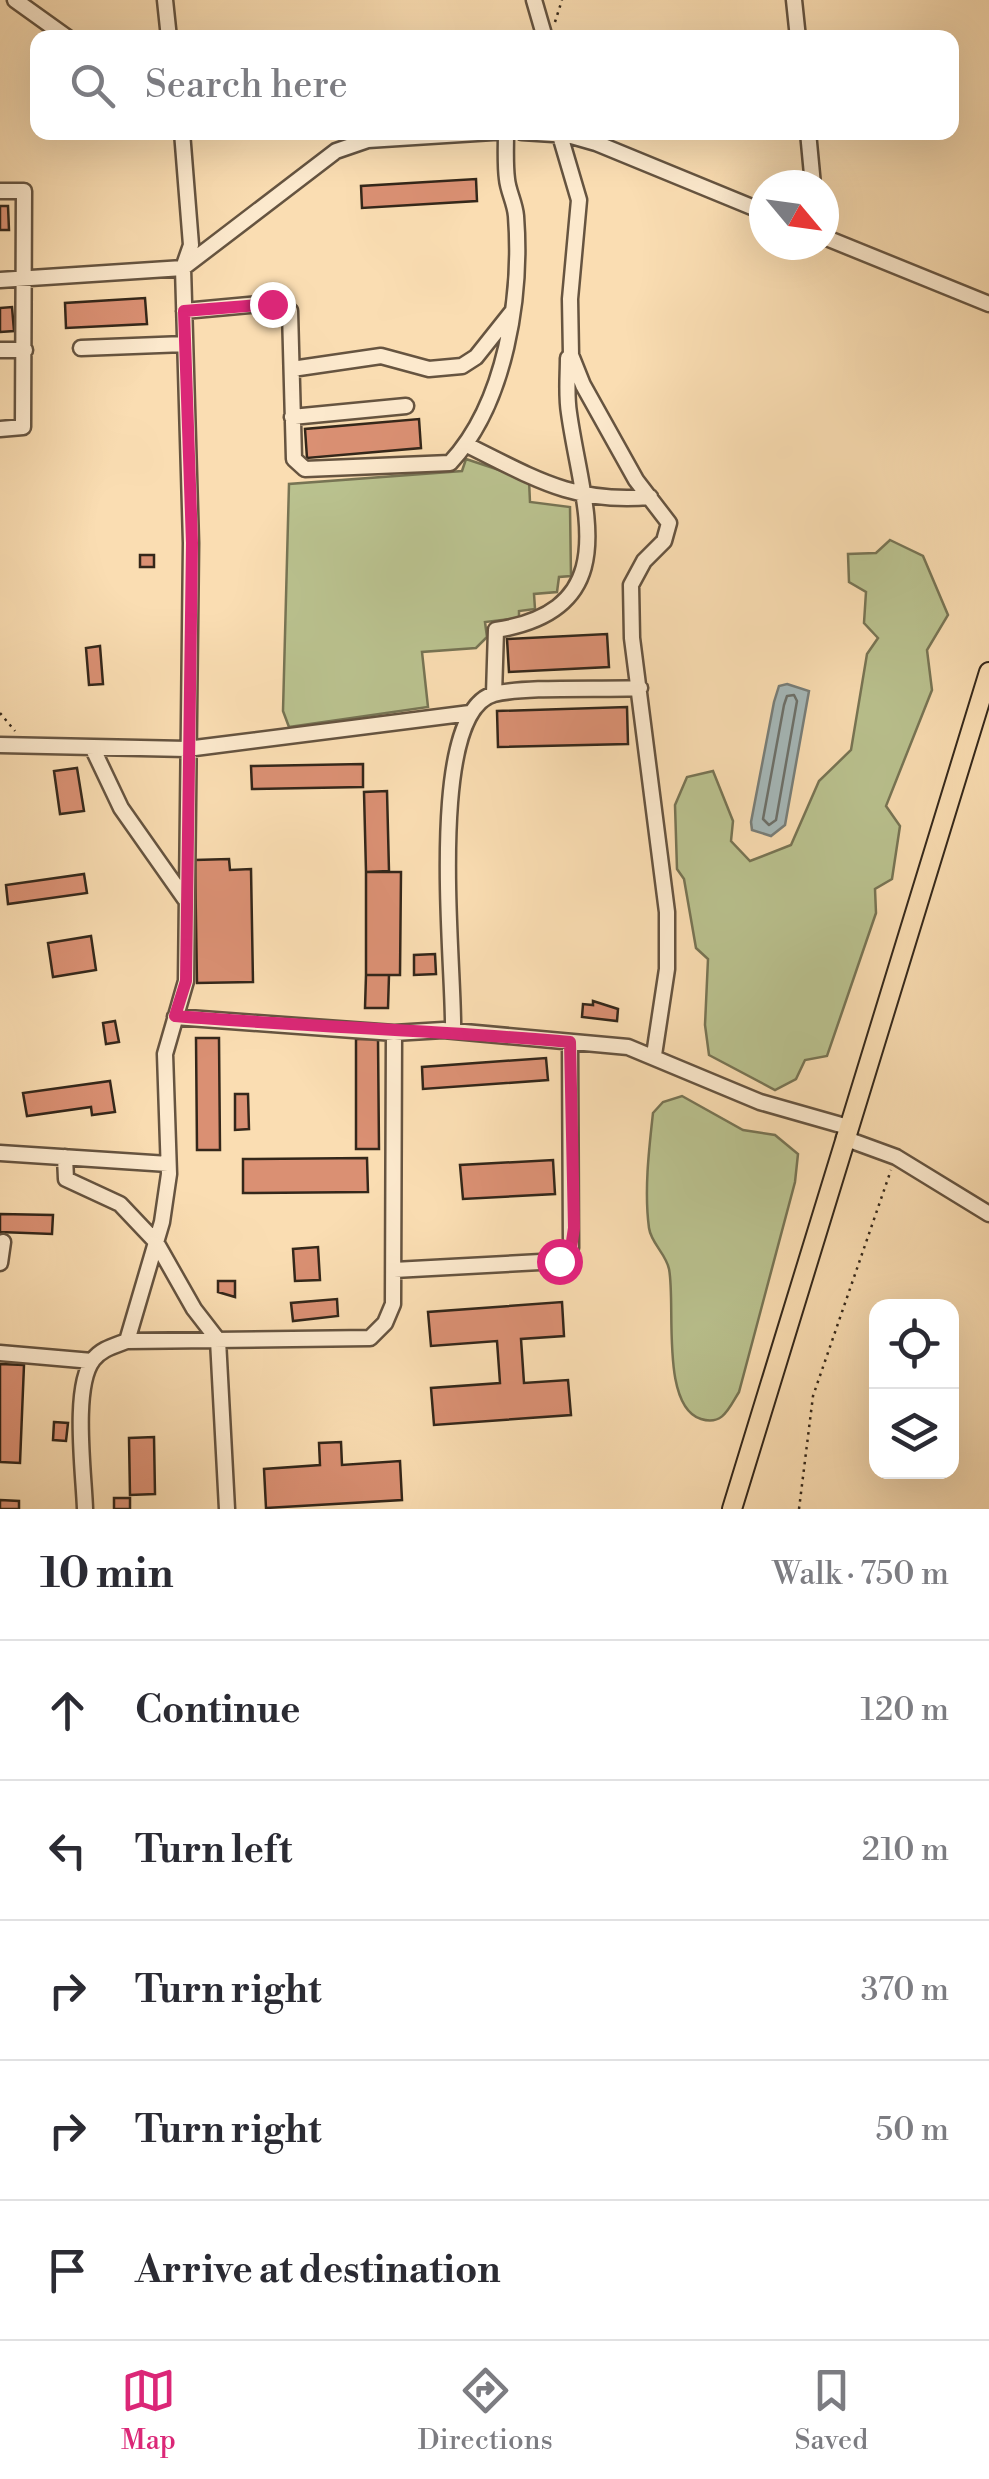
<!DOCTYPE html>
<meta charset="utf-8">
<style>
body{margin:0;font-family:"Libre Bodoni",serif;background:#f7f7f7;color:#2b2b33}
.controls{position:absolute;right:30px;bottom:30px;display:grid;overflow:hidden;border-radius:20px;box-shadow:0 10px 40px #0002}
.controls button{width:90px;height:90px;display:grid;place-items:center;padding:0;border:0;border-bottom:2px solid #e1e1e2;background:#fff;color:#2b2b33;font:50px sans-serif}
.compass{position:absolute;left:749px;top:170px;width:90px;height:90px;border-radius:50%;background:#fff;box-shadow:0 10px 40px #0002;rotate:119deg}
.stop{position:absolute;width:30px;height:30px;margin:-22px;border:8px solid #db2777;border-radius:50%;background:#fff}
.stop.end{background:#db2777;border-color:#fff;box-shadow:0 2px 10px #0008}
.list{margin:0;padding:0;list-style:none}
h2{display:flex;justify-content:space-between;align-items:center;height:130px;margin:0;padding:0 40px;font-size:42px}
h2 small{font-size:32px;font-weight:400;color:#7c7c81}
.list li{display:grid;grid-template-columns:65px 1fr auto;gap:30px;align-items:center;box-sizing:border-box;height:140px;padding:0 40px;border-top:2px solid #e1e1e2}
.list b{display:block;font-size:38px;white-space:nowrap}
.list em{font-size:32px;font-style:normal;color:#7c7c81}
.icon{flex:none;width:55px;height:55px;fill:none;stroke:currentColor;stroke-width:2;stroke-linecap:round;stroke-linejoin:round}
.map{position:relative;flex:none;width:989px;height:1509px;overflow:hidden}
.search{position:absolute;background:#fff;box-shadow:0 10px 40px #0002;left:30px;right:30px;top:30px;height:110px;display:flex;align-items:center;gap:25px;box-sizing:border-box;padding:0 35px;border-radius:20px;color:#7c7c81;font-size:38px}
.sheet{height:830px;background:#fff}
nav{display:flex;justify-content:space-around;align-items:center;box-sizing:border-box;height:140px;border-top:2px solid #e1e1e2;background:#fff;font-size:28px;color:#7c7c81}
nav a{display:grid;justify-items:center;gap:5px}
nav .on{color:#db2777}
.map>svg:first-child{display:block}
.green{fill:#bac28f;stroke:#777454;stroke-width:2.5}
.water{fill:#a5b8b9;stroke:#787e79;stroke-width:2.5}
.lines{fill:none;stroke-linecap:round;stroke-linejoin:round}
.shore{stroke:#6c706a;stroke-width:2.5}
.building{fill:#da9073;stroke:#34271a;stroke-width:2.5}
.minor-casing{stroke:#665440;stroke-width:19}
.major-casing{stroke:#34271a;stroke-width:22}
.path{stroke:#34271a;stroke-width:2.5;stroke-dasharray:2.5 5;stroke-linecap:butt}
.minor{stroke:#fce9cd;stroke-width:14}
.major{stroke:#faddb2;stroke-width:18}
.route{stroke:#db2777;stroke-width:12}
</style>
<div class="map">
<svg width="989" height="1509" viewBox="0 0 989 1509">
<rect width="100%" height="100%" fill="#faddb2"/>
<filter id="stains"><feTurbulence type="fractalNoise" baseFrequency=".002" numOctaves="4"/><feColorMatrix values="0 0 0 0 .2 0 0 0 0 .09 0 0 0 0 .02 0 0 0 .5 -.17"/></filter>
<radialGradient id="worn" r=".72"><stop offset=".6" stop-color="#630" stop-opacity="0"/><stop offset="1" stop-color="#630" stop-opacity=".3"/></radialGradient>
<!-- green -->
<path class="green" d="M466,459L529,480L530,502L570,507L571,576L559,577L557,592L534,594L535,609L519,611V618L485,622L487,637L476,648L422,652L428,707L289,727L283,711L289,484L462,471Z
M890,540L923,556L948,615L927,650L932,690L886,806L900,826L892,879L875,889L876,913L827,1056L805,1060L796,1079L775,1090L709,1055L705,1025L708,959L696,948L684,879L677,869L675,805L687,777L713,771L733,821L731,841L750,861L791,845L819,781L851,750L867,654L878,638L864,623L866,592L849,582L848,554L876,553Z
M682,1096L743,1130L775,1135L798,1154L795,1182L739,1392C729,1408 723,1426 701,1419C660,1406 676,1304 669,1269C666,1254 651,1243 649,1228C644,1191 649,1149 653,1113L663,1102Z"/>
<!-- water -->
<path class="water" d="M787,684L809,691L785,825L771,836L752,830L751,822L774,702L779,686Z"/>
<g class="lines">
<!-- shore -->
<path class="shore" d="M794,695L797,701L776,820L769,825L763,819L784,705L787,696Z"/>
</g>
<!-- building -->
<path class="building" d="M476,179L477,201L362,208L361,186Z
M0,206H8L9,230H0Z
M145,298L147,324L66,328L65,303Z
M12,307L14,331L0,332V308Z
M419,419L421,448L307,458L305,429Z
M140,555H154V567H140Z
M607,634L609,667L509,672L507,639Z
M100,646L103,684L89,685L86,648Z
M627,707L628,744L498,747L497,711Z
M363,764V787L252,789L251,766Z
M77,768L84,811L60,814L54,771Z
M387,791L389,871L366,872L364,792Z
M229,859L230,870L251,869L253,982L197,983L195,860Z
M366,872H401L400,975H366Z
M84,874L87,893L8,904L6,885Z
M91,936L96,970L53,977L48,943Z
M435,954L436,974L414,975V955Z
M366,975H389L388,1008H365Z
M593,1001L618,1009L617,1021L582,1017L583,1004L593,1005Z
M115,1021L119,1042L106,1044L103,1023Z
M196,1038H219L220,1150H197Z
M356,1039H378L379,1149H356Z
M546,1058L548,1080L423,1089L422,1067Z
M110,1081L115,1112L92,1115L91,1107L27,1116L23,1093Z
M235,1094H248L249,1129L235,1130Z
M367,1158L368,1192L243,1193V1159Z
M553,1160L555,1194L463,1199L460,1165Z
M0,1214L53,1215L52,1234L0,1232Z
M318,1247L320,1280L295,1281L293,1249Z
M218,1281H235V1297L218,1292Z
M337,1299L338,1316L293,1321L291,1303Z
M562,1302L564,1336L521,1339L524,1383L568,1380L571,1415L434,1425L431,1388L500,1383L497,1341L431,1346L428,1312Z
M0,1364L24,1365L20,1463L0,1462Z
M54,1422L68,1423L66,1441L53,1440Z
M154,1437L155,1494L130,1495L129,1438Z
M341,1442L342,1465L400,1461L402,1500L266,1508L264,1469L320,1465L319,1443Z
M114,1498H130V1509H114Z
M0,1500L19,1501V1509H0Z"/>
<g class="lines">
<!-- minor casing -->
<g class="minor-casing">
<path id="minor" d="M15,0L68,38
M165,0L169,38
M534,0L545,38
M794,0L798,38
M522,132L568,135L596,143L764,212
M559,132L579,200L570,299L571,355L583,385L636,480L669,523L664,541L644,561L631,585L632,638L667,912V969L654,1055
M808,132L813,185
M0,191H24L23,427L0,429
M824,237L989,304
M0,280L183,268L336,151L368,140L493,132
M184,311L271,303L290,311L294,459L305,469L450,463C506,403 522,296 516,216C515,203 508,191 507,179C505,164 506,148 506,132
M81,348L185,344
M0,350H25
M292,369L381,356L429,369L462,366L476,357L511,313
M292,417L406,406
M467,445C534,478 574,504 650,497
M494,694L496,630C628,609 582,507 569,413C566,395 568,376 568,358
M0,745L187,749L470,713
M92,747L121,808L185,899
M175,1017L394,1033L443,1030L628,1047L760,1102L848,1127
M453,1031C455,972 424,713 494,694C527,686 603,690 640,688
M844,1138L896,1157L989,1214
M0,1153L168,1164
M65,1157L66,1179L120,1204L156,1242L194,1309L218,1340L227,1509
M0,1263L3,1242
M394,1270L559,1261L571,1248L570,1042
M127,1341L162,1222L169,1174L165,1054L186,981L191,543L183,268L191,245L182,132
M0,1353L92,1361
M85,1509C84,1475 72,1387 93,1360C101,1349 114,1346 127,1341L370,1338L385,1323L393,1304L394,1033"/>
</g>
<!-- major casing -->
<g class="major-casing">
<path id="major" d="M732,1509L989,672"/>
</g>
<!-- path -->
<path class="path" d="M555,22L562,0
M0,713L15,731
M799,1509L813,1396L891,1170"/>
<!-- minor -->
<use href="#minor" class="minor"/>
<!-- major -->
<use href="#major" class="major"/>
</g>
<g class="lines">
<!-- route -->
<path class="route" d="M272,304L184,311L192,543L186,981L175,1016C307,1027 438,1030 570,1042L574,1228L571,1248L559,1261"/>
</g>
<rect width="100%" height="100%" filter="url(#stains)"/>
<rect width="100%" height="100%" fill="url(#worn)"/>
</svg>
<div class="controls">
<button><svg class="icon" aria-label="locate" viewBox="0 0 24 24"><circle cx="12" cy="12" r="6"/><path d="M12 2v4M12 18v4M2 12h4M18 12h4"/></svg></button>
<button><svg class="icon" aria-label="layers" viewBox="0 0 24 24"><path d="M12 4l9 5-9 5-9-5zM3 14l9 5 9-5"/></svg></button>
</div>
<svg class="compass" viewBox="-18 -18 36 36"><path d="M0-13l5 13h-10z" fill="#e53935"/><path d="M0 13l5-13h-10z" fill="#7c7c81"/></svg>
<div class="stop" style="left:559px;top:1261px"></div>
<div class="stop end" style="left:272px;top:304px"></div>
<div class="search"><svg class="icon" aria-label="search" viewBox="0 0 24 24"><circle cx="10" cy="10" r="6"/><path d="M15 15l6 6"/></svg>Search here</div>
</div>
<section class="sheet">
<h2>10 min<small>Walk · 750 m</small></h2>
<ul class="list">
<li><svg class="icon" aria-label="ahead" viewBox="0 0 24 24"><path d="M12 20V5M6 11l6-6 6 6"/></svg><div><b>Continue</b></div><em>120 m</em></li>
<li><svg class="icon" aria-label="left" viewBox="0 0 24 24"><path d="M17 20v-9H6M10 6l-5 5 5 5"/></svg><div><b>Turn left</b></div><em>210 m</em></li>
<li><svg class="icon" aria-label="right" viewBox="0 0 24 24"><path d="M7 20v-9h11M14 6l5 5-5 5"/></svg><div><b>Turn right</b></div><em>370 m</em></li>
<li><svg class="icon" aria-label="right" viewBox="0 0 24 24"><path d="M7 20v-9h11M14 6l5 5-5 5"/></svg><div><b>Turn right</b></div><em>50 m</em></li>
<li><svg class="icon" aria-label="arrive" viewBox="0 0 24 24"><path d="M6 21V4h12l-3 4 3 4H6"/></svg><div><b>Arrive at destination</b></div></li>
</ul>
</section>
<nav>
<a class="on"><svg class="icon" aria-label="map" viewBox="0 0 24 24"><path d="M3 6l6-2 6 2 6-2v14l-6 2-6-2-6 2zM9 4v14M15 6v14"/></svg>Map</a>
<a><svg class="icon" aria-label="directions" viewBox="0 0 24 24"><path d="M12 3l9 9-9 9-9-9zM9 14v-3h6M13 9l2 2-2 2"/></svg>Directions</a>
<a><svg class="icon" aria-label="saved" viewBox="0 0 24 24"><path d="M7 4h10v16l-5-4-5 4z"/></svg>Saved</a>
</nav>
